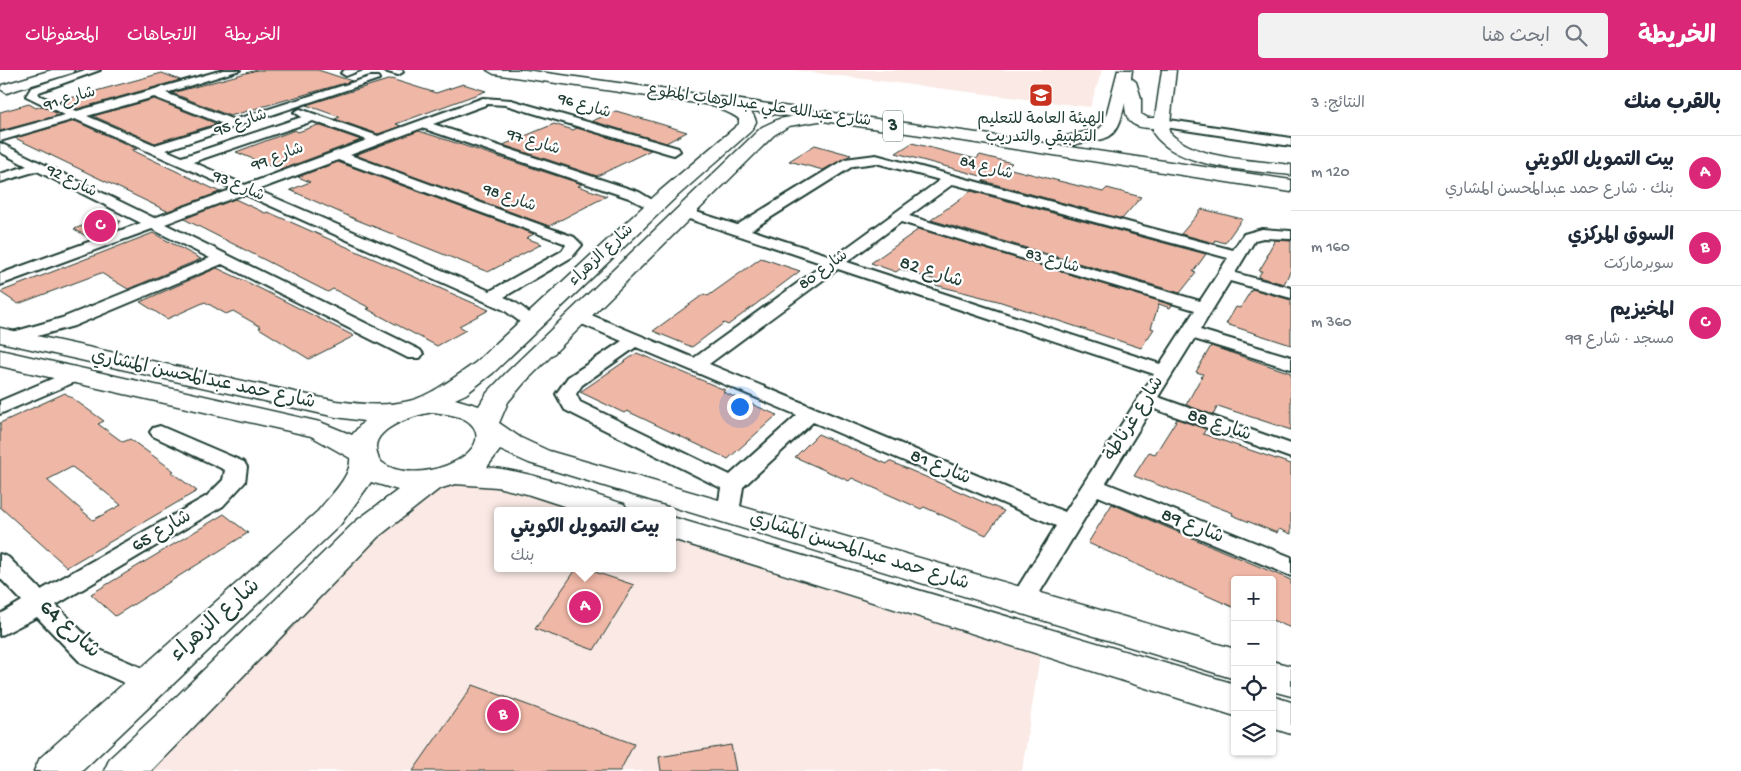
<!DOCTYPE html>
<html lang="ar">
<meta charset="utf-8">
<style>
body{margin:0;font-family:"Gochi Hand","Playpen Sans Arabic",sans-serif;background:#f2f2f3;color:#1f2937;direction:rtl}
.controls{position:absolute;right:15px;bottom:15px;display:grid;overflow:hidden;border-radius:5px;box-shadow:0 1px 4px #0004}
.controls button{width:45px;height:45px;display:grid;place-items:center;padding:0;border:0;border-bottom:1px solid #e0e1e3;background:#fff;color:#1f2937;font:25px sans-serif}
.you{position:absolute;left:739px;top:336px;width:18px;height:18px;margin:-12px;border:4px solid #fff;border-radius:50%;background:#1a73e8;box-shadow:0 0 0 8px #1a73e833}
.badge{display:grid;place-items:center;width:32px;height:32px;border-radius:50%;background:#db2777;color:#fff;font-size:16px;font-weight:700}
.pin{position:absolute;translate:-50% -50%;border:2px solid #fff;box-shadow:0 1px 5px #0006}
.popup{position:absolute;left:494px;top:437px;width:182px;height:65px;box-sizing:border-box;display:grid;place-content:center;border-radius:5px;background:#fff;filter:drop-shadow(0 1px 4px #0005);font-size:16px;white-space:nowrap;color:#747a83}
.popup b{font-size:19px;color:#1f2937}
.popup::after{content:'';position:absolute;left:50%;top:100%;margin-left:-10px;border:10px solid transparent;border-top-color:#fff}
.list{margin:0;padding:0;list-style:none}
h2{display:flex;justify-content:space-between;align-items:center;height:65px;margin:0;padding:0 20px;font-size:21px}
h2 small{font-size:16px;font-weight:400;color:#747a83}
.list li{display:grid;grid-template-columns:32px 1fr auto;gap:15px;align-items:center;box-sizing:border-box;height:75px;padding:0 20px;border-top:1px solid #e0e1e3}
.list b{display:block;font-size:19px;white-space:nowrap}
.list p{margin:0;font-size:16px;white-space:nowrap;color:#747a83}
.list em{font-size:16px;font-style:normal;color:#747a83}
.icon{flex:none;width:28px;height:28px;fill:none;stroke:currentColor;stroke-width:2;stroke-linecap:round;stroke-linejoin:round}
.map{position:relative;flex:none;width:1291px;height:701px;overflow:hidden;direction:ltr}
header{display:flex;align-items:center;gap:30px;box-sizing:border-box;height:70px;padding:0 25px;background:#db2777;color:#fff}
header strong{font-size:24px}
nav{display:flex;gap:28px;margin-inline-start:auto;font-size:18px}
.search{width:350px;height:45px;background:#f2f2f3;display:flex;align-items:center;gap:12px;box-sizing:border-box;padding:0 18px;border-radius:5px;color:#747a83;font-size:19px}
main{display:flex}
aside{flex:1;background:#fff}
.map>svg:first-child{display:block}
.built{fill:#fae9e4}
.building{fill:#efb7a6;stroke:#1f3d34;fill-rule:evenodd}
.lines{fill:none;stroke-linecap:round;stroke-linejoin:round}
.street-casing{stroke:#1f3d34;stroke-width:4}
.secondary-casing{stroke:#1f3d34;stroke-width:3}
.primary-casing{stroke:#1f3d34;stroke-width:3}
.street{fill:#fff;fill-rule:evenodd}
.secondary{fill:#fff;fill-rule:evenodd}
.primary{fill:#fff;fill-rule:evenodd}
.labels{text-anchor:middle;dominant-baseline:central;stroke-width:4.5;stroke-linejoin:round;paint-order:stroke}
.far-street-label{font-size:16px;fill:#1f3d34;stroke:#fff}
.far-poi-label{font-size:16px;fill:#1f3d34;stroke:#fff}
.shield{fill:#fff;stroke:#627771;stroke-width:1}
.shield-label{font-size:18px;font-weight:bold;fill:#1f3d34}
.street-label{font-size:19px;fill:#1f3d34;stroke:#fff}
.near-street-label{font-size:22px;fill:#1f3d34;stroke:#fff}
</style>
<header>
<strong>الخريطة</strong>
<div class="search"><svg class="icon" aria-label="search" viewBox="0 0 24 24"><circle cx="10" cy="10" r="6"/><path d="M15 15l6 6"/></svg>ابحث هنا</div>
<nav><a>الخريطة</a><a>الاتجاهات</a><a>المحفوظات</a></nav>
</header>
<main>
<aside>
<h2>بالقرب منك<small>النتائج: 3</small></h2>
<ul class="list">
<li><span class="badge">A</span><div><b>بيت التمويل الكويتي</b><p>بنك · شارع حمد عبدالمحسن المشاري</p></div><em>120 m</em></li>
<li><span class="badge">B</span><div><b>السوق المركزي</b><p>سوبرماركت</p></div><em>160 m</em></li>
<li><span class="badge">C</span><div><b>المخيزيم</b><p>مسجد · شارع 99</p></div><em>360 m</em></li>
</ul>
</aside>
<div class="map">
<svg width="1291" height="701" viewBox="0 0 1291 701">
<rect width="100%" height="100%" fill="#fff"/>
<filter id="ink" filterUnits="userSpaceOnUse"><feTurbulence type="fractalNoise" baseFrequency=".02" numOctaves="2"/><feDisplacementMap in="SourceGraphic" scale="10" xChannelSelector="R" yChannelSelector="G"/><feConvolveMatrix kernelMatrix="1 2 1 2 8 2 1 2 1" color-interpolation-filters="sRGB"/></filter>
<g filter="url(#ink)">
<!-- built -->
<path class="built" d="M792,0H1102L1090,37Z
M456,405L615,441H498V498H672L673,458L1042,572L1022,701H122L367,459Z"/>
<!-- building -->
<path class="building" d="M257,0H318L352,11L230,46L172,23Z
M162,3L180,10L77,39L59,31Z
M391,9L436,23L463,14L486,21L396,54L401,56L378,64L335,49L340,47L306,35Z
M154,29L212,52L216,54L155,73L93,46Z
M29,34L36,38L42,36L60,45L0,61V42Z
M616,41L654,52L687,62L666,73L592,51Z
M75,51L137,79L132,80L220,122L168,141L165,140L15,68Z
M554,54L573,60L577,58L651,80L597,106L503,75Z
M318,55L361,70L280,100L236,82L295,60L298,62Z
M419,61L582,114L578,116L607,126L549,156L355,85Z
M912,73L976,89L980,85L1012,93L1007,98L1103,122L1107,118L1141,127L1122,149L983,111L988,108L896,83Z
M815,75L851,85L823,100L789,91Z
M338,92L534,164L526,168L542,174L488,202L357,150L290,120L310,112L298,107Z
M971,121L1172,175L1206,184L1193,202L1196,203L1180,223L931,150Z
M235,129L265,143L268,142L489,240L459,256L466,260L437,276L367,239L370,238L333,219L328,222L184,149Z
M1202,139L1242,149L1225,173L1215,170L1214,173L1181,164Z
M121,151L113,161L91,169L74,159L93,152Z
M919,159L1172,235L1170,238L1159,234L1151,258L1154,259L1141,278L998,231L935,215L939,211L900,199L896,202L871,193Z
M153,163L201,189L128,219L101,203L18,234L0,222Z
M1275,170L1291,171V200L1284,214L1258,207L1262,201H1259L1268,186H1266Z
M761,188L800,201L751,238L728,255L724,253L692,277L653,261L704,224L708,226Z
M217,198L247,212L354,266L309,289L259,258L261,257L233,241L226,244L205,232L167,249L140,232Z
M1252,219L1291,230V275L1226,254L1236,237L1240,238Z
M1211,276L1291,303V360L1218,336L1213,345L1186,335L1203,304L1196,302Z
M637,283L725,320L723,322L777,345L728,389L627,341L624,343L580,322Z
M65,323L104,351L98,354L123,372L130,369L174,401L171,402L197,421L67,497L0,437V353ZM72,397L94,413L121,435L93,450L47,410Z
M1177,349L1206,359L1203,364L1291,394V464L1279,459L1277,463L1232,445L1233,443L1134,406L1149,382L1155,384Z
M818,364L887,394L889,391L1004,441L986,465L924,437L921,439L852,408L849,411L795,387Z
M1112,434L1291,510V558L1272,550V510H1235V538L1088,473Z
M224,444L248,463L115,546L91,524Z
M577,498H583L634,515L594,580L535,559Z
M473,615L634,674L620,701H413Z
M731,675L736,701H661L659,687Z"/>
<g class="lines">
<!-- street casing -->
<g class="street-casing">
<path id="street" d="M85,0H100L39,22L38,25L77,41L223,0H240L166,23L234,50L370,7H378L379,9L166,80L182,87L302,47L294,42L300,39L378,66L483,28L511,30L678,78L680,81L674,85L670,84L506,35L488,34L433,54L639,122L659,134L661,137L659,140L654,141L629,128L422,58L350,85L574,167L582,175L572,187L504,227C518,233 530,241 539,255L536,259H524L519,251L504,240L244,124L165,154L420,280L423,284L420,288H408L222,194L74,256L12,273L6,272L3,268L6,264L62,248L210,188L152,159L0,215V204L141,153L37,101L0,112V104L27,96L0,82V73L154,148L233,119L75,49L0,71V63L65,45L26,26L31,18ZM154,27L223,54L155,75L87,46ZM313,51L367,70L245,115L193,92ZM338,90L564,173L566,175L562,181L490,221L257,120Z
M345,0H361L346,6L341,3Z
M381,0H402L403,2L398,5Z
M1162,49L1291,68V76L1158,56L1156,53Z
M876,85L1233,180L1244,164L1262,159L1291,161V169L1263,168L1255,170L1235,203L1291,218V228L1230,211L1200,260L1291,287V299L1194,269L1158,327L1291,374V388L1152,338L1106,413L1291,487V506L1098,426L1031,537L1022,539L1013,537L1010,530L1056,456L813,352L743,417L739,443L736,448L728,451L720,448L717,443L721,418L565,340L556,324L568,307L622,271L572,250L569,246L572,242H584L694,288L824,194L680,146L678,143L680,140H690L737,155L845,89ZM876,93L940,110L834,187L751,160L853,96ZM953,114L1228,188L1200,231L909,146ZM901,152L1195,240L1160,294L847,192ZM838,199L1154,304L1065,442L709,294ZM636,277L797,345L730,405L580,332L576,324L582,315Z
M75,299L82,301L84,305L82,309L0,344V331Z
M160,356L244,392L247,397L245,412L223,436L56,535L100,580L159,605L163,613L159,621L149,624L82,594L37,547L0,566V544L22,531L0,508V484L8,487L41,520L207,426L223,410L225,400L153,366L150,362L153,358Z"/>
</g>
<!-- secondary casing -->
<g class="secondary-casing">
<path id="secondary" d="M1118,0H1132L1131,8L1136,12L1141,28V44L1148,48H1155L1162,0H1176L1169,62C1195,90 1255,90 1291,95V105C1251,100 1177,99 1153,63V58C1134,58 1125,53 1125,33C1116,74 1109,67 1072,75L1066,74L1063,70L1066,66L1099,59L1104,54Z
M719,27C733,31 753,36 756,52L751,61L674,129L493,303L466,324L455,329L479,336L487,323L506,303L762,57L779,49L825,41L831,43L833,46L831,49L789,56L774,65L524,313L508,332L499,353L521,368L549,381L1235,579V609L529,393L500,380L487,397C534,402 579,420 624,434L628,441H579L527,424L497,417L455,414L439,419L378,467L151,701H104L110,688L175,628L356,451L398,420L371,412L340,455L82,701H34L40,688L318,441C329,427 352,406 350,388L311,366L0,296V280L320,352L352,365L364,351L336,347L0,272V258L336,331C360,334 385,337 409,331C429,327 458,305 475,293L660,121L739,54V49C731,42 718,40 711,32ZM433,342C445,344 464,345 472,355C497,386 410,420 379,390C378,386 376,382 376,378C375,357 416,345 433,342Z
M672,447L1235,614V646L672,469Z
M1272,591L1291,596V626L1272,621Z
M1272,626L1291,632V664L1272,658Z"/>
</g>
<!-- primary casing -->
<g class="primary-casing">
<path id="primary" d="M52,0H74L72,3L12,21L7,23L0,19L2,15Z
M487,0H525L970,62L1291,110V122L970,72L494,4Z"/>
</g>
<!-- street -->
<use href="#street" class="street"/>
<!-- secondary -->
<use href="#secondary" class="secondary"/>
<!-- primary -->
<use href="#primary" class="primary"/>
</g>
</g>
<!-- icons -->
<defs>
<g id="university-square" transform="scale(1.25)"><rect x="-9" y="-9" width="18" height="18" rx="4" fill="#c8321e" stroke="#fff"/><path d="M0-5L7-2L0 1L-7-2ZM-4 1L0 2.5L4 1V4Q0 6-4 4Z" fill="#fff"/></g>
</defs>
<g fill-rule="evenodd">
<use href="#university-square" x="1041" y="25"/>
</g>
<g class="labels">
<!-- far-street labels -->
<g class="far-street-label">
<text transform="translate(70 30) rotate(-16)">شارع 91</text>
<text transform="translate(584 37) rotate(17)">شارع 96</text>
<text transform="translate(759 37) rotate(8)">شارع عبدالله علي عبدالوهاب المطوع</text>
<text transform="translate(241 54) rotate(-19)">شارع 95</text>
<text transform="translate(533 73) rotate(18)">شارع 97</text>
<text transform="translate(278 88) rotate(-20)">شارع 99</text>
<text transform="translate(986 99) rotate(15)">شارع 84</text>
<text transform="translate(71 112) rotate(27)">شارع 92</text>
<text transform="translate(238 117) rotate(24)">شارع 93</text>
<text transform="translate(509 129) rotate(20)">شارع 98</text>
<text transform="translate(602 186) rotate(-43)">شارع الزهراء</text>
<text transform="translate(1052 192) rotate(16)">شارع 83</text>
<text transform="translate(824 201) rotate(-36)">شارع 80</text>
</g>
<!-- far-poi labels -->
<g class="far-poi-label">
<text x="1041" y="50">الهيئة العامة للتعليم<tspan x="1041" dy="18">التطبيقي والتدريب</tspan></text>
</g>
<!-- shield labels -->
<rect class="shield" x="883" y="40.5" width="20" height="31" rx="4"/>
<g class="shield-label">
<text x="893" y="56">3</text>
</g>
<!-- street labels -->
<g class="street-label">
<text transform="translate(931 203) rotate(18)">شارع 82</text>
<text transform="translate(203 310) rotate(12)">شارع حمد عبدالمحسن المشاري</text>
<text transform="translate(1135 349) rotate(-58)">شارع غرناطة</text>
<text transform="translate(1219 356) rotate(19)">شارع 88</text>
<text transform="translate(940 398) rotate(23)">شارع 81</text>
<text transform="translate(1192 457) rotate(22)">شارع 89</text>
<text transform="translate(162 462) rotate(-30)">شارع 65</text>
<text transform="translate(859 482) rotate(17)">شارع حمد عبدالمحسن المشاري</text>
</g>
<!-- near-street labels -->
<g class="near-street-label">
<text transform="translate(216 551) rotate(-42)">شارع الزهراء</text>
<text transform="translate(69 560) rotate(43)">شارع 64</text>
</g>
</g>
</svg>
<div class="controls">
<button>+</button>
<button>−</button>
<button><svg class="icon" aria-label="locate" viewBox="0 0 24 24"><circle cx="12" cy="12" r="6"/><path d="M12 2v4M12 18v4M2 12h4M18 12h4"/></svg></button>
<button><svg class="icon" aria-label="layers" viewBox="0 0 24 24"><path d="M12 4l9 5-9 5-9-5zM3 14l9 5 9-5"/></svg></button>
</div>
<div class="you"></div>
<div class="pin badge" style="left:585px;top:537px">A</div>
<div class="popup"><b>بيت التمويل الكويتي</b>بنك</div>
<div class="pin badge" style="left:503px;top:645px">B</div>
<div class="pin badge" style="left:100px;top:156px">C</div>
</div>
</main>
